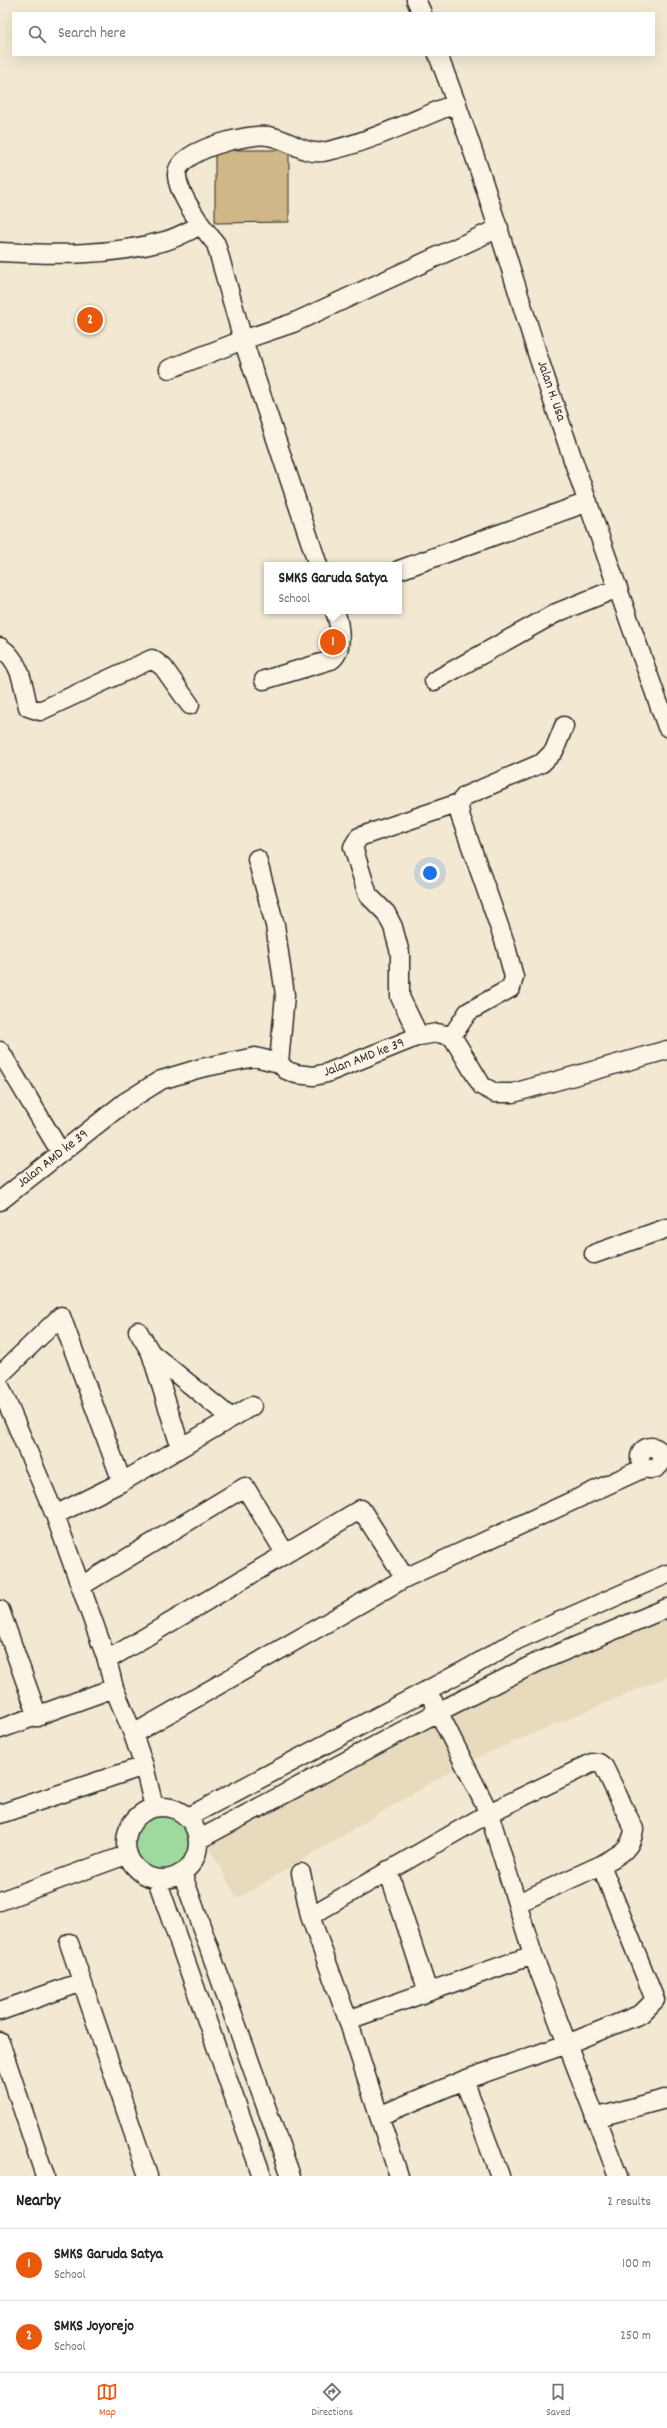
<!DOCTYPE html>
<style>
body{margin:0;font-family:Dekko,sans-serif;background:#f6f6f6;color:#222}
.you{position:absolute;left:430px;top:873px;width:14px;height:14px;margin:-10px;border:3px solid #fff;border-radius:50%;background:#1a73e8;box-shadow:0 0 0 6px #1a73e833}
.badge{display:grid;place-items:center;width:26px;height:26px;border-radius:50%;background:#ea580c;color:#fff;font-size:13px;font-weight:700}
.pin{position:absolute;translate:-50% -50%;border:2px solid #fff;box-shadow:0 1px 4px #0006}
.popup{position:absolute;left:264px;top:562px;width:138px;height:52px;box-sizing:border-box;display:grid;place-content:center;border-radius:0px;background:#fff;filter:drop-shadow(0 1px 3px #0005);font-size:13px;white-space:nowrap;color:#767676}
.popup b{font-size:15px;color:#222}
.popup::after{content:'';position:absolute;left:50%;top:100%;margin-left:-8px;border:8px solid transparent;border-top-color:#fff}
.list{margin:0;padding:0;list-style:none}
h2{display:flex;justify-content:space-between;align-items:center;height:52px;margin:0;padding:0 16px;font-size:17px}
h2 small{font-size:13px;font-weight:400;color:#767676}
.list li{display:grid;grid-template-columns:26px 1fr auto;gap:12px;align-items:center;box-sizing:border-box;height:72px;padding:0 16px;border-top:1px solid #e0e0e0}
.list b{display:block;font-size:15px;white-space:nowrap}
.list p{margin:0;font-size:13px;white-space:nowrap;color:#767676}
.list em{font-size:13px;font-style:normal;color:#767676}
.icon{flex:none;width:22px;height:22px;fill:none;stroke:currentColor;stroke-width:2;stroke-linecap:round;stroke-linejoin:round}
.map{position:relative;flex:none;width:667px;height:2176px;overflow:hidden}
.search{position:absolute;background:#fff;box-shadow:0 4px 16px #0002;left:12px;right:12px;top:12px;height:44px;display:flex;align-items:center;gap:10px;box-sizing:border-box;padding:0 14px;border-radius:0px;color:#767676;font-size:15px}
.sheet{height:196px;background:#fff}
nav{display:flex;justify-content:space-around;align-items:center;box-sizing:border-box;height:56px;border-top:1px solid #e0e0e0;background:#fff;font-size:11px;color:#767676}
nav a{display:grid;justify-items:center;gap:2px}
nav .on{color:#ea580c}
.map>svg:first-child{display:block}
.built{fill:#e8dabc}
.green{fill:#9fd99e;stroke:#658264}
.building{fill:#d0b787;stroke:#2b2b2b}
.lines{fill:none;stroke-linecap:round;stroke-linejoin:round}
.minor-casing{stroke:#2b2b2b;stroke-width:21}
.minor{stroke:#fcf5e5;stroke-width:18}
.labels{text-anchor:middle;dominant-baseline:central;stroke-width:3;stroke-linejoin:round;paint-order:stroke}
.street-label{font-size:14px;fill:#2b2b2b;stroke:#fcf5e5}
</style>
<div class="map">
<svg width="667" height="2176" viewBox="0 0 667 2176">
<rect width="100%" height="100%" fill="#f3e9d2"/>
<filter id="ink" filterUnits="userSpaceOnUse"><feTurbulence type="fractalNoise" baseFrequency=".025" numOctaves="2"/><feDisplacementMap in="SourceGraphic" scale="8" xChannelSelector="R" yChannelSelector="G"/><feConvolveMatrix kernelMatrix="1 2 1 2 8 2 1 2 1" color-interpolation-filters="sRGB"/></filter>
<g filter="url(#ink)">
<!-- built -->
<path class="built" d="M667,1604V1677L462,1764L237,1899L203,1835Z"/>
<!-- green -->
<path class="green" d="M133 1848a36 36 0 1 1 72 0a36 36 0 1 1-72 0Z"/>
<!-- building -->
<path class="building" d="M215,150H289V222L215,223Z"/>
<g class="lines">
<!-- minor casing -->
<g class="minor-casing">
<path id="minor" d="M416,0L422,13
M438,55C477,154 506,255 538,356C579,480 623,604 667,727
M201,225C193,213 178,191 177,176C175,150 249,133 268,136C287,138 304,155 323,152C369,143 413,120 457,103
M0,252C56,255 110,256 165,241C177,238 190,230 201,225L216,244L243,340L293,323L499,228
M169,369L243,340L318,565
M399,570L588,502
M0,647C21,661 23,684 28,707L40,711L152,659L163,667L190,705
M264,680L331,660C344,651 340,625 335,611
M434,681L556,613L618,588
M257,859L275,925L285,995L279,1063
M419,1036L400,997V953L393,927L386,913L368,895L353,847L359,837L459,803
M452,1036L468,1012L511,988L514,977L505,943L460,815L459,803L465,796L542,763L554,751L564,726
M0,1051L61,1153
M0,1201L124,1103L161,1080L201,1068L255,1057L279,1063L286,1070L296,1074L314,1076L327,1073L419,1036L437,1033L452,1036L482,1086L495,1093H513L667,1050
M594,1254L667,1228
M138,1331L151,1353L180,1446
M151,1353L230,1417
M0,1375L61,1316L122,1482
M0,1386L55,1515L107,1660L114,1688L133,1734L144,1766L154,1807
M640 1458a11 11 0 1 1 22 0a11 11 0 1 1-22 0Z
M55,1515L122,1482L252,1406
M81,1586L245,1487L285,1553
M0,1610L38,1717
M107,1660L361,1509L405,1578
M433,1701L489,1813L533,1955L618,2176
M0,1729L114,1688
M133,1734L405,1578L644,1468
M126 1843a36 36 0 1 1 72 0a36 36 0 1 1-72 0Z
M0,1814L144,1766
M188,1817L469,1668L517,1640L667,1574
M198,1840L438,1712L538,1662L667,1608
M388,1870L428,1992
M182,1873L291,2176
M301,1873L310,1916L348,2020L533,1955
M157,1880L262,2176
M0,1901L126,1855
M518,1903L601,1865
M310,1916L489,1813L592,1763H599L604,1767L634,1829C632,1850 618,1855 601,1865L655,2000L641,2014L567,2044L464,2080L379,2116L348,2020
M69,1943L148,2176
M0,2011L82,1982
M0,2042L45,2176
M464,2080L500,2176
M379,2116L399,2176
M595,2118L665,2099"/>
</g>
<!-- minor -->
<use href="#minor" class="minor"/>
</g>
</g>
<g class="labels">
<!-- street labels -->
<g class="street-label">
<text transform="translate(551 391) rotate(71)">Jalan H. Usa</text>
<text transform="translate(364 1058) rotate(-21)">Jalan AMD ke 39</text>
<text transform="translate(53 1159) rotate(-38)">Jalan AMD ke 39</text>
</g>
</g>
</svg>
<div class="you"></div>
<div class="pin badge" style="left:333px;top:642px">1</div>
<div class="popup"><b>SMKS Garuda Satya</b>School</div>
<div class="pin badge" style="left:90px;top:320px">2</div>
<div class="search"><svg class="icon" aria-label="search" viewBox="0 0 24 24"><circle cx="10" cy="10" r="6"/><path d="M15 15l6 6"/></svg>Search here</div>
</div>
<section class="sheet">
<h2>Nearby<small>2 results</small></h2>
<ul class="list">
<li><span class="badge">1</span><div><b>SMKS Garuda Satya</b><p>School</p></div><em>100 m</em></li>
<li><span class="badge">2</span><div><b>SMKS Joyorejo</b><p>School</p></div><em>250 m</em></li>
</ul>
</section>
<nav>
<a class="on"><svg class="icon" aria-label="map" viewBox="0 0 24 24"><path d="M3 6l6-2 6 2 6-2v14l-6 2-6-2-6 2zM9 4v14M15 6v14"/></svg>Map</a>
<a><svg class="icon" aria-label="directions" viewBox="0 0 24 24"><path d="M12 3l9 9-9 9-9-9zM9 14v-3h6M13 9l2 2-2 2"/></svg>Directions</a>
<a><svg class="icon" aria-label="saved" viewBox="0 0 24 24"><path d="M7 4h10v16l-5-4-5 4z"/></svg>Saved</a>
</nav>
